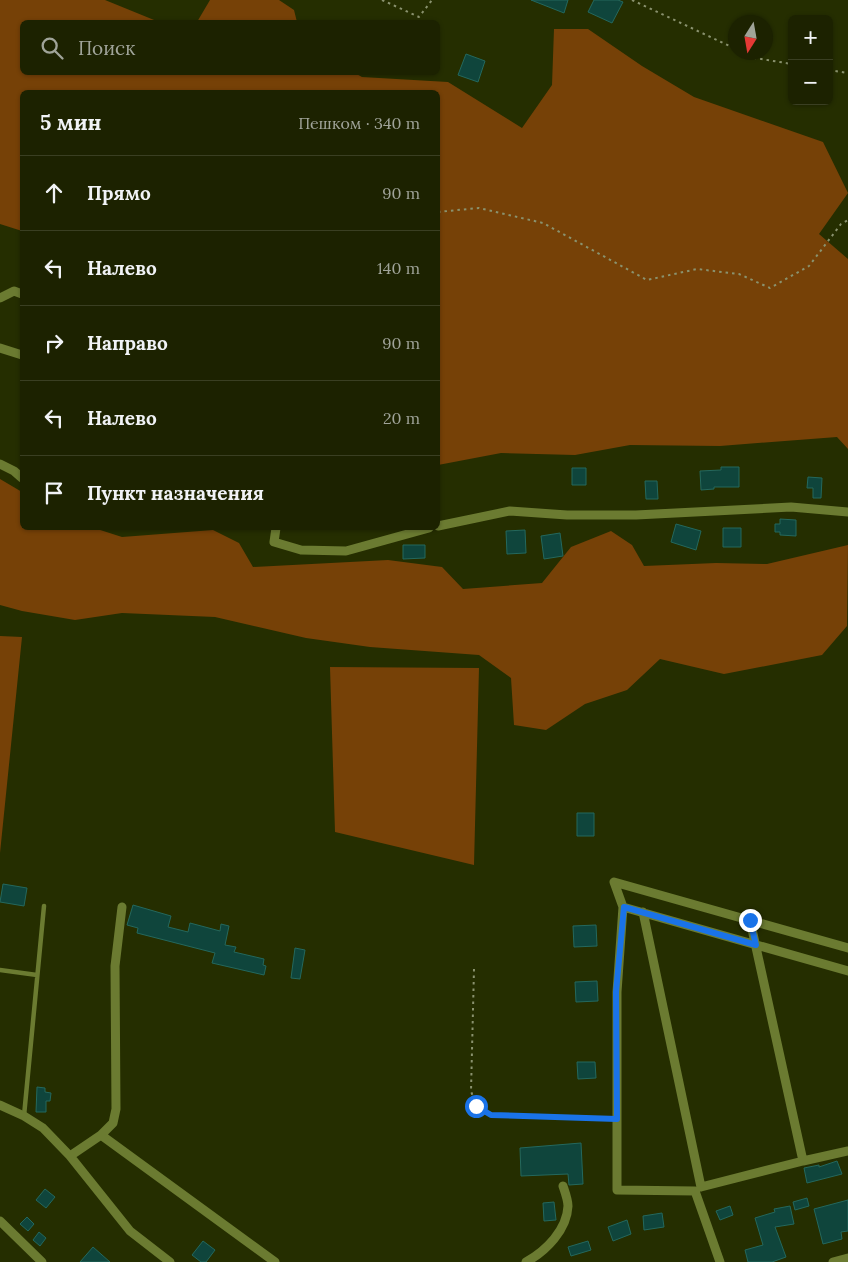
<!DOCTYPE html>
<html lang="ru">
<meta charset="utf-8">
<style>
body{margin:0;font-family:Lora,serif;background:#292f0f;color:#f1f3f6}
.controls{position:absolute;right:15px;top:15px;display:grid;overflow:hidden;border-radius:8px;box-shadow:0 1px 4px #0004}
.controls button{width:45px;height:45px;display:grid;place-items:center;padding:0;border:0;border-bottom:1px solid #3a3f22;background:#1c2200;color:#f1f3f6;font:25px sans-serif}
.compass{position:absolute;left:728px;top:15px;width:45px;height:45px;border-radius:50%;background:#1c2200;box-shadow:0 1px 4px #0004;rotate:191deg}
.stop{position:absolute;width:15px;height:15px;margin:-11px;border:4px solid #1a73e8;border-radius:50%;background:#fff}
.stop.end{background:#1a73e8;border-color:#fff;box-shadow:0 1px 5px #0008}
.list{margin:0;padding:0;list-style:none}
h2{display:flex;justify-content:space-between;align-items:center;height:65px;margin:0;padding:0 20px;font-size:21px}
h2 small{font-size:16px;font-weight:400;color:#a0a499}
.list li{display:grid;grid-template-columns:32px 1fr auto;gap:15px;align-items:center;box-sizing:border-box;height:75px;padding:0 20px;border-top:1px solid #3a3f22}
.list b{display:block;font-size:19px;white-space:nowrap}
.list em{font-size:16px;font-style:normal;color:#a0a499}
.icon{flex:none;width:28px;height:28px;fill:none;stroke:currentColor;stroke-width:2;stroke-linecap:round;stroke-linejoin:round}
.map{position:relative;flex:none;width:848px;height:1262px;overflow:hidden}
.search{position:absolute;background:#1c2200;box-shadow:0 1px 4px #0004;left:20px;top:20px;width:420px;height:55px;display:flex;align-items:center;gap:12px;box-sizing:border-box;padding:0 18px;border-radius:8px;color:#a0a499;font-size:19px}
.panel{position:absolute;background:#1c2200;box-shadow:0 1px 4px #0004;left:20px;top:90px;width:420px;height:440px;border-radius:8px}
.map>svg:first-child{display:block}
.forest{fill:#764107}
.building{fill:#0f453c;stroke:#24685d}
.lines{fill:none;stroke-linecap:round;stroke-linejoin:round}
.path{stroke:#8a926e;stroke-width:2;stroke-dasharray:2.5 4;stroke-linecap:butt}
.service{stroke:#6b7b31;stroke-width:4.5}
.minor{stroke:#6b7b31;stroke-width:9}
.route{stroke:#1a73e8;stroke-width:6}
</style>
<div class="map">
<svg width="848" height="1262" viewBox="0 0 848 1262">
<rect width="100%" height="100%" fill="#252e00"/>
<!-- forest -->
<path class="forest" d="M0,0H105L159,22H22V72H353L362,77L448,82L522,128L552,85L554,29H588L642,66L694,97L823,142L848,193L819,234L848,259V449L837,437L720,446L630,445L575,455L501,453L438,465V92H22V231L0,224Z
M210,0H279L294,10L297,22H197Z
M0,479L22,492V528H94L122,537L213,530L239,543L253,567L388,560L442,567L463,589L542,583L571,547L611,531L632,545L644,566L716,563L767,564L848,545L847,626L822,655L724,674L660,659L627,690L585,704L546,730L514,725L511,678L479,655L370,647L306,638L215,617L122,613L75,620L22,611L0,605Z
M0,636L22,637L0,853Z
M330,667L479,668L474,865L335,832Z"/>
<!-- building -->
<path class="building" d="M531,0H568L564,13Z
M594,0H618L623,2L612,23L588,12Z
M466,54L485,61L478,82L458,75Z
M721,467H739V487H714V489L701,490L700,471L721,470Z
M572,468H586V485H572Z
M808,477L822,478L821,498H813V488H807Z
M645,481H657L658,499H646Z
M780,519L796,520V536L780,535V532H775V524H780Z
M676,524L701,531L696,550L671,542Z
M723,528H741V547H723Z
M525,530L526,553L507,554L506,531Z
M560,533L563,556L544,559L541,536Z
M403,545H425V558L403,559Z
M577,813H594V836H577Z
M3,884L27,888L24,906L0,902Z
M133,905L171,916L168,927L188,932L190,923L220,931L221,924L229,926L225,945L236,947L234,952L264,959L263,965L266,966L264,975L212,963L215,953L137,933L138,928L127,925Z
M596,925L597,946L574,947L573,926Z
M295,948L305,950L300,979L291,978Z
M597,981L598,1001L576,1002L575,982Z
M577,1062H595L596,1078L578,1079Z
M37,1087L45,1088V1092L51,1093L50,1101H46V1112H36Z
M581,1143L583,1184L569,1185L568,1174L521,1176L520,1148Z
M837,1161L842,1174L807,1183L804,1168L819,1165V1167Z
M45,1189L55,1197L46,1208L36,1200Z
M807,1198L809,1206L795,1210L793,1202Z
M848,1200V1231L841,1232L842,1239L823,1244L814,1209Z
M554,1202L556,1220L544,1221L543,1203Z
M730,1206L733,1215L720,1220L716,1211Z
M790,1206L794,1224L775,1227L786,1257L772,1262H748L745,1250L763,1245L755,1218L775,1212L774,1209Z
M662,1213L664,1227L644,1230L643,1216Z
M27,1217L34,1224L28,1231L20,1224Z
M627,1220L631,1234L613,1241L608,1227Z
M39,1232L46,1238L40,1246L33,1240Z
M203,1241L215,1250L206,1262H201L192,1255Z
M588,1241L591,1250L571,1256L568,1247Z
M93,1247L110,1262H80Z"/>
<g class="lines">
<!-- path -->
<path class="path" d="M382,0L419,17L432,0
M632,0L736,49
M742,52L755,58L792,64
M829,70L848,73
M438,212L479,208L543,223L647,280L697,269L739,274L770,288L809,266L841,224L848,220
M474,969L471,1091L476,1106L491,1115L607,1119"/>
<!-- service -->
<path class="service" d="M0,970L37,975
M24,1116L44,906"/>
<!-- minor -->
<path class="minor" d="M0,298L14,291L22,294
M0,348L22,355
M0,464L14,471L22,478
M438,526L510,511L567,515H636L791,507L848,512
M276,528L274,542L301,550L346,551L429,528
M623,907L848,971
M643,912L701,1187L803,1161
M750,920L803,1161L848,1151
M0,1105L24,1116L43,1128L70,1156L130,1231L170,1262
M101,1135L113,1123L116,1109L115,966L122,907
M70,1156L101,1135L275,1262
M0,1221L42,1262
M526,1262C546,1251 567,1230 568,1206C568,1200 565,1192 563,1186
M720,1262L695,1191L617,1190V992L623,907L614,882L848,948
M833,1262L848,1258"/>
</g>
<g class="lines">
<!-- route -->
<path class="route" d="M476,1106L491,1115L617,1119L616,992L624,907L756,945L750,920"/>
</g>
</svg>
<div class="controls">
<button>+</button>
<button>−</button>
</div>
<svg class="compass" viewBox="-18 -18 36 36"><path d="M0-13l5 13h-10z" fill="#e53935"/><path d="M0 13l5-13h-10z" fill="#a0a499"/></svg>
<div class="stop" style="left:476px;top:1106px"></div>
<div class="stop end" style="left:750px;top:920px"></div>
<div class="search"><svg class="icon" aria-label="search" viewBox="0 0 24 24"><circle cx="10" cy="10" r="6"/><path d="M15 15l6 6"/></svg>Поиск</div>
<section class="panel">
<h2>5 мин<small>Пешком · 340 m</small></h2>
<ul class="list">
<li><svg class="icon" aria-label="ahead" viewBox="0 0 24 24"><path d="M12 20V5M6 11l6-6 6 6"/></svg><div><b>Прямо</b></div><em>90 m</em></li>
<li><svg class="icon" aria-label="left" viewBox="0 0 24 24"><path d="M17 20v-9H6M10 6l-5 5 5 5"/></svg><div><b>Налево</b></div><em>140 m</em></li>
<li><svg class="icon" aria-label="right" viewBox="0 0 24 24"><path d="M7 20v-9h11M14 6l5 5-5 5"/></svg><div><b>Направо</b></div><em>90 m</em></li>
<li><svg class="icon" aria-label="left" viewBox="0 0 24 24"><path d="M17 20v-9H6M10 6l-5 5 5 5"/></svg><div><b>Налево</b></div><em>20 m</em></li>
<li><svg class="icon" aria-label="arrive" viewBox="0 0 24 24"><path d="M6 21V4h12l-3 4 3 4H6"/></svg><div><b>Пункт назначения</b></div></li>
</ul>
</section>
</div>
